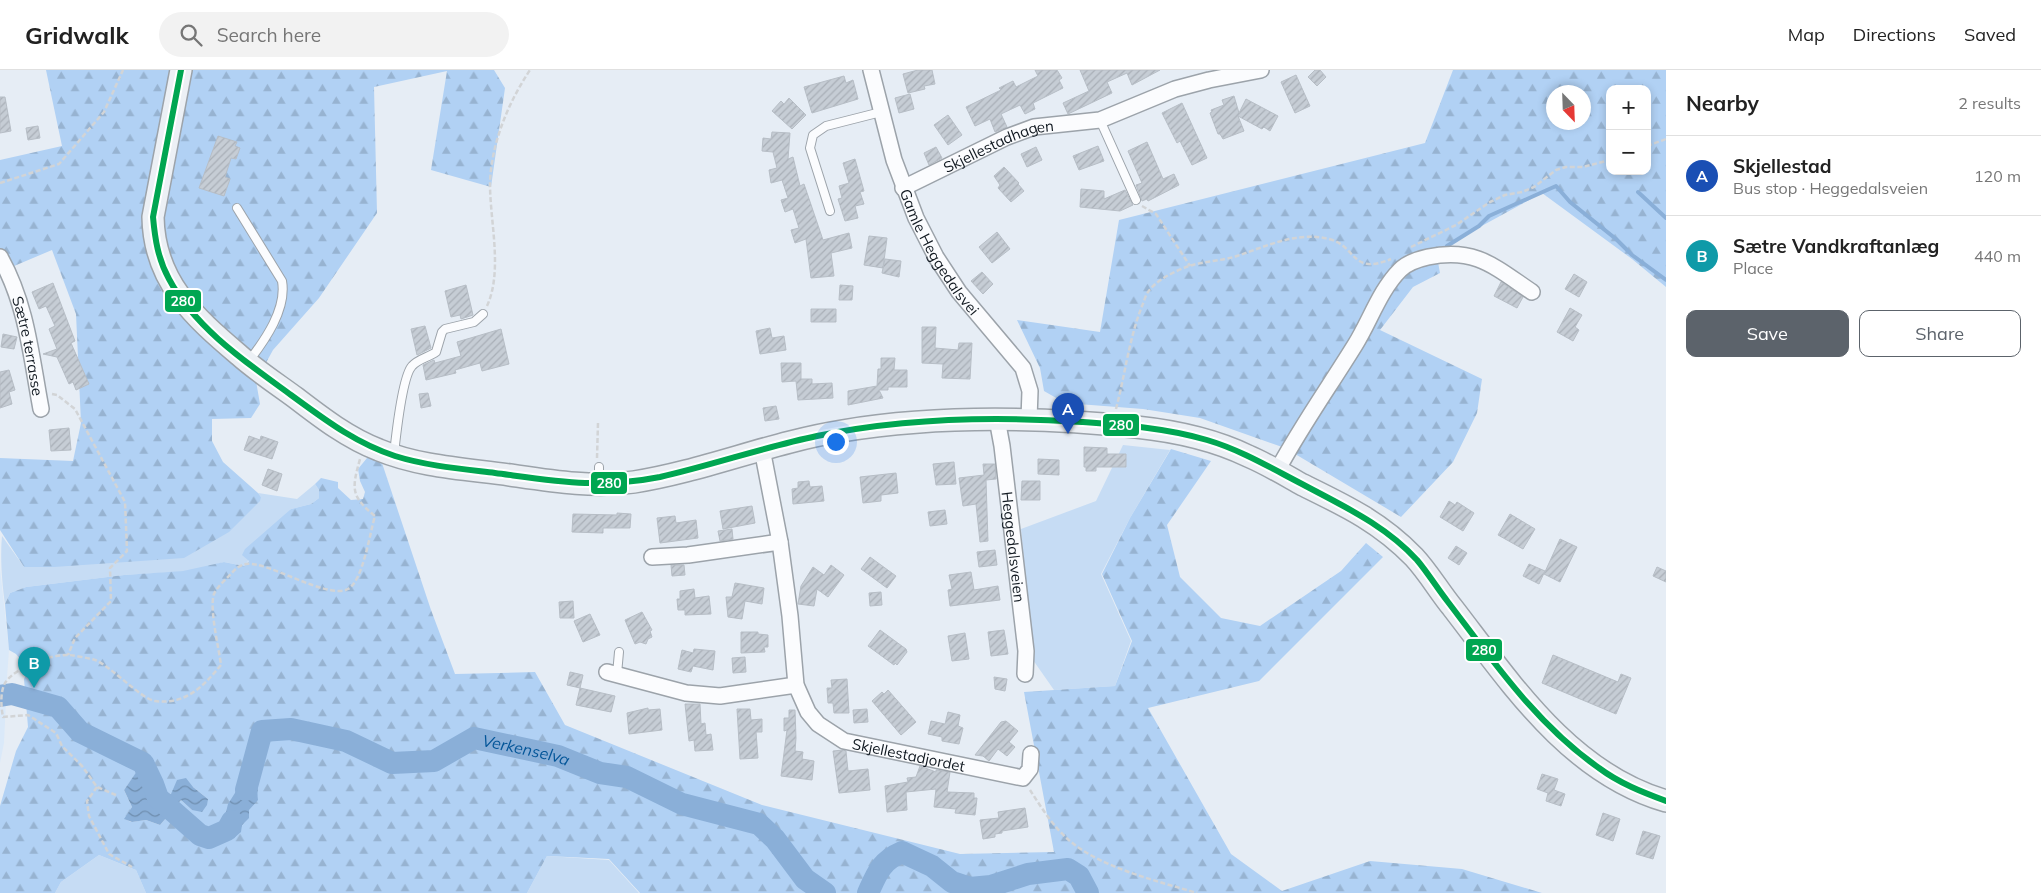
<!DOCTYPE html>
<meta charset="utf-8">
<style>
body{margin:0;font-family:Mulish,sans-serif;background:#f2f2f2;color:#222}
.controls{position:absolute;right:15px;top:15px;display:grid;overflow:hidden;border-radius:10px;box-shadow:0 2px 8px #0003}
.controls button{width:45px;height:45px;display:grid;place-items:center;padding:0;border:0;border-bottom:1px solid #e0e0e0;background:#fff;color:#222;font:25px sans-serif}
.compass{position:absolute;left:1546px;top:15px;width:45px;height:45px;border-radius:50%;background:#fff;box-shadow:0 2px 8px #0003;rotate:157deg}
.you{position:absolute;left:835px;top:371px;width:18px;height:18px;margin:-12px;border:4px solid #fff;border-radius:50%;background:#1a73e8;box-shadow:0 0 0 8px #1a73e833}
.badge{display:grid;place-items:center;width:32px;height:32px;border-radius:50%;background:#5c636b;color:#fff;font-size:16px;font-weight:700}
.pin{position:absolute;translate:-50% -41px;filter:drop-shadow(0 1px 2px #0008)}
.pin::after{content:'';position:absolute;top:26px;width:18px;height:15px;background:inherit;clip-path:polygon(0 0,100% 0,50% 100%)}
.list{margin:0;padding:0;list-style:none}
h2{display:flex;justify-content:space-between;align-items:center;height:65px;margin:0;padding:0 20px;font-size:21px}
h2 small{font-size:16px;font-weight:400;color:#767676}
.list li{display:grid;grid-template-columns:32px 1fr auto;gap:15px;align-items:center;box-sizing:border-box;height:80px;padding:0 20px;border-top:1px solid #e0e0e0}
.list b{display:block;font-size:19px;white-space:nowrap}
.list p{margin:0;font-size:16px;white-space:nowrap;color:#767676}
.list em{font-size:16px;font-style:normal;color:#767676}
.actions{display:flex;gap:10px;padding:15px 20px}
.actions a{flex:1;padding:11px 0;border:1px solid #5c636b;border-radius:10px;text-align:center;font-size:18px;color:#5c636b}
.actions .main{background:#5c636b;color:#fff}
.icon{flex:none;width:28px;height:28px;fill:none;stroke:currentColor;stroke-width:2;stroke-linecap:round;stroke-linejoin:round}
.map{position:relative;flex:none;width:1666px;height:823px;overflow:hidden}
header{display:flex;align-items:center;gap:30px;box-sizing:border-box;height:70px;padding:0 25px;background:#fff;border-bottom:1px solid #e0e0e0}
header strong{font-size:24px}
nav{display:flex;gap:28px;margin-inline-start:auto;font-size:18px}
.search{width:350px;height:45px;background:#f2f2f2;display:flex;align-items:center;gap:12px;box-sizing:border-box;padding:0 18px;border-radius:28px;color:#767676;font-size:19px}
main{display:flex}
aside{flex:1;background:#fff}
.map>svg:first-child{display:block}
.built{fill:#dae9f9}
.green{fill:#c6dcf4}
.forest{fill:url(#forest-firs);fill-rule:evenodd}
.water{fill:url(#water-waves)}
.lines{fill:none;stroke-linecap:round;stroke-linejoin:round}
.stream{stroke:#8aafd8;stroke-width:4}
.river{stroke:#8aafd8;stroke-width:22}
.building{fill:url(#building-hatch);stroke:#b7bec6}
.service-casing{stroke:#9ca3aa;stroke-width:10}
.minor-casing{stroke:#9ca3aa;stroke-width:18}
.secondary-casing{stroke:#9ca3aa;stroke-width:24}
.path{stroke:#d2d4d6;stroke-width:2.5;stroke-dasharray:5 2.5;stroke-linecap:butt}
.service{stroke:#fbfcfe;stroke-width:8}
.minor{stroke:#fbfcfe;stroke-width:15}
.secondary{stroke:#ecf0f5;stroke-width:21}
.bus-1-casing{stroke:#fff;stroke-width:10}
.bus-1{stroke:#00a651;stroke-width:6}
.labels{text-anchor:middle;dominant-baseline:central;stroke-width:5;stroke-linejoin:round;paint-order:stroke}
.street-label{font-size:15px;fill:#111921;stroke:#fff}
.water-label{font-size:16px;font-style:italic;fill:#035598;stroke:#fff}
.line-badge{stroke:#fff;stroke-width:2}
.badge-label{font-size:14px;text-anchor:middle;font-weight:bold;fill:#fff}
</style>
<header>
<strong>Gridwalk</strong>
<div class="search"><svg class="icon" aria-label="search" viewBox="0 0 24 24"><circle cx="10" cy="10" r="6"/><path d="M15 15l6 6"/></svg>Search here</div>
<nav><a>Map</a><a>Directions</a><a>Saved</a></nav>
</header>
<main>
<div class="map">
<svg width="1666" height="823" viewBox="0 0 1666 823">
<defs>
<pattern id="forest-firs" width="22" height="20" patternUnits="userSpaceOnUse" patternTransform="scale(1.25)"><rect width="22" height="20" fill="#b1d1f4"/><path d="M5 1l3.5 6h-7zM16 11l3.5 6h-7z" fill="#97b3d1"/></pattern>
<pattern id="water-waves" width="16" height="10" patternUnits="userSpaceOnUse" patternTransform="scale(1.25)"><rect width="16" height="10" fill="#8aafd8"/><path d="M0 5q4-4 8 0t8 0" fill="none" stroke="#6f8eaf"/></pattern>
<pattern id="building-hatch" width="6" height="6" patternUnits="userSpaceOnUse" patternTransform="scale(1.25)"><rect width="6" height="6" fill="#c6cdd5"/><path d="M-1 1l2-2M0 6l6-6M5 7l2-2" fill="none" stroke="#a9afb7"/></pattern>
</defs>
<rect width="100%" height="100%" fill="#e6edf5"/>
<!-- built -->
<path class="built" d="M0,498L9,580L6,621H0Z
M6,631L4,673L0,693V632Z"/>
<!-- green -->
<path class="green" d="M1123,375L1170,380L1130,448L1101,504L1131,571L1115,616L1054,620L1033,590L1021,459L1096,431Z
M315,414L319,420V428L311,434L291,439L244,496L224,492L194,501L124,505L26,517L10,523L5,534C2,513 0,487 2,466L24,497L261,427L258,423L297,429Z
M99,785L136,800L146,823H55L61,812Z
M547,786L609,790L639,823H527Z"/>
<!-- forest -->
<path class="forest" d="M46,0H494L505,18L491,117L431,100L447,1L374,17L377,143L319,228L273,280L256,311L260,334L251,348L212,349V371L223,392L258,423L261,427L260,431L229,462L184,488L54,497H24L0,460V388L73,391L81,353L76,244L52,180L7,199L0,186V90L62,76Z
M1453,0H1666V217L1632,189L1542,123L1436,181L1440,203L1413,217L1380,260L1482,309L1477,343L1453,392L1401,447L1285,378L1200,348L1143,339L1065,333L1044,321L1040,298L1017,250L1100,262L1119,150L1425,73ZM1610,19H1647V101H1610ZM1554,22H1584V52H1554Z
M1171,379L1211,391L1167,455L1180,507L1221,548L1260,556L1341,501L1366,473L1383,487L1259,611L1148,638L1231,784L1282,821L1370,791L1462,799L1542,823H640L609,789L547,786L527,823H146L136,800L99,785L61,812L55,823H0V736L16,681L28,657L24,609L29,600L16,584L9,580L5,534L10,523L26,517L124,505L183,501L224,492L244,496L249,491L242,485L245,479L291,439L311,434L319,428V420L315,414L321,408L338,412V418L351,430L363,429L365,422L360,411L358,399L367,388L378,386L381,390L431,540L455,604L535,602L565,655L762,735L960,784L1054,782L1024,622L1115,616L1132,571L1102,504L1130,448ZM147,688L154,690L153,704L165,722L171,724L193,717L208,729L192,740L181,730L177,733L188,749L167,747L160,755L146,750L131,752L125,749L132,737L124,720Z"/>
<!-- water -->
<path class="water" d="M146,688L154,690L153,704L165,722L171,724L177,710L186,708L193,717L208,729L207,735L202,742L192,740L181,730L177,734L188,749L185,752L180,753L167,747L160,755L146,750L132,752L124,749L132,737L124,720Z
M255,691L258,693C261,709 256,717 258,730L249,740V748L242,755L241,762L234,768L214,773L209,768V760L217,757L225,746L228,734L240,715L248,693Z"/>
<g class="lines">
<!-- stream -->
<path class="stream" d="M1638,122L1666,148
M1447,176L1479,156L1489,146L1556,116L1570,132L1616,169L1632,185L1666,210"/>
<!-- river -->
<g class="river">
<path d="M0,626L12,624L58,637L80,662L143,693L153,714L158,728L200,765L209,768L227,760L232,751"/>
<path id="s1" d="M246,720L262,661L291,659L346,671L392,693L434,691L474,668L558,686L600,703L627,707L682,734L759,754L775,769L805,809L825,823"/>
<path d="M868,823C877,803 881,791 902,782L932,796L952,812L970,818L991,816L1028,804L1068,799L1079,806L1088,823"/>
</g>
</g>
<!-- building -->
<path class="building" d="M918,0H932L935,14L924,16L925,19L908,23L903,4Z
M1035,0H1057L1062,8L1059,10L1063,18L1033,33L1035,39L1025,44L1020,35L1001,44L1007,57L995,62L990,49L975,56L966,37L1001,20L999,18L1013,11L1016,17L1038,6Z
M1080,0H1160L1132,15L1127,3L1107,12L1112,23L1068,44L1063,33L1089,21Z
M1315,0H1320L1326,7L1317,16L1308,7Z
M1296,5L1310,36L1295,43L1281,12Z
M844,6L846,13L853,10L858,29L812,43L804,17Z
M910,24L914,39L899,43L895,28Z
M1234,26L1239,43L1246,29L1278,46L1270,61L1264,57L1262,59L1238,46L1244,61L1223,69L1220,64H1218L1210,43L1212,42L1211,40L1224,35L1222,30Z
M0,27H5L11,61L0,63Z
M789,28L806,45L792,59L772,41L781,31L784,34Z
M1182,33L1207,88L1192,95L1180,71L1177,73L1162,43Z
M948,45L962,65L948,75L934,55Z
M38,56L40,68L28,70L26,58Z
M772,62L790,63L788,89L793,87L800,116L804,114L823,170L849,163L852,178L831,183L834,206L811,208L806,169L795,173L791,160L799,158L793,139L785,142L781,130L788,128L782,110L771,113L769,100L777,98L773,82L762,81L763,68L771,69Z
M218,66L237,72L235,76L240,78L236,89L231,88L225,107L230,109L224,126L199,118Z
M1147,72L1163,109L1174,104L1179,115L1148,131L1147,129L1142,131L1136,115L1142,113L1128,81Z
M1098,76L1104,91L1079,100L1073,86Z
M936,77L942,88L929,95L924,83Z
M1036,77L1042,90L1027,97L1021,84Z
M855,89L864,121L860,122L864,134L855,136L858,148L845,151L838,129L842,128L839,116L849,113L843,93Z
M1004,97L1019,113L1018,114L1024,121L1011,132L998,118L1000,115L994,106Z
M1081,119L1104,121V129L1125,120L1133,135L1120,141L1080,137Z
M997,162L1010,179L992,193L979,177Z
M869,166L887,168L883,198L864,195Z
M885,189L901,191L899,207L882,203Z
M982,202L993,214L983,224L971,211Z
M1574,204L1587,212L1579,227L1565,219Z
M1501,212L1523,227L1517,238L1494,226Z
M53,213L75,271L71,273L89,314L76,320L73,312L69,314L57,287L43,284L57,279L49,259L55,256L46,236L39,239L32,222Z
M466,215L473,245L461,249L460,245L451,247L445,221Z
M840,215L853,216L852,230H839Z
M1570,238L1582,245L1575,257L1579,260L1573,271L1557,262Z
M811,239H836V252H811Z
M425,256L431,278L417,285L411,259Z
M922,257H936L935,278L958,280L959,273H972L970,309L942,308L943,294L922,293Z
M770,258L772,268L784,266L786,280L760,284L756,261Z
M501,259L509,294L482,301L480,293L455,300L456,303L426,310L423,295L434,290L435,293L461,286L457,272Z
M3,264L17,267L14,279L1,277Z
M881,288H895L894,300H907V317H888V320H879L883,328L848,335V321L877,316L878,299H881Z
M781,293H801V309H812V314L832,313L833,328L798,330L796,311L782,312Z
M9,300L15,320L9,322L12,334L0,338V302Z
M428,323L431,336L421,338L419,324Z
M776,336L779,349L765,351L763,338Z
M69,358L71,380L51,381L49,360Z
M249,366L260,370L261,366L278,372L272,389L244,380Z
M1084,377L1107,378V384H1126V397H1096V401H1086V397H1084Z
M1038,389L1059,390V405L1038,404Z
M954,392L956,414L936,415L933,394Z
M983,394H995L996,409L986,410L988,471L980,472L976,434L963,436L959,408L984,405Z
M268,399L282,404L277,421L262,415Z
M896,403L898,423L881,425V431L863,433L860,407Z
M809,411L810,417L822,416L824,431L793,434L792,419L798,418V412Z
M1022,411H1040V430H1021Z
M1449,431L1455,435L1457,432L1474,443L1463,461L1440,447Z
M752,436L755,453L723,459L720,441Z
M945,440L947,454L930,456L928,442Z
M617,443L631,444L630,458H603V463L572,462L573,444L617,445Z
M1510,444L1535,459L1523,479L1498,465Z
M675,446L676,453L696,450L698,468L660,473L657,448Z
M732,459L733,469L720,471L718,461Z
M1560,469L1577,477L1560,512L1544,504Z
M1456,476L1467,483L1459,495L1448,488Z
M995,480L997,495L979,497L977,482Z
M870,487L896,506L887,518L861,499Z
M1529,494L1545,501L1539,514L1523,506Z
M671,495H684L685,505L672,506Z
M831,495L844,505L828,527L817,519L814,536L798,534L801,516L813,497L824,505Z
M1657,497L1666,501V512L1653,506Z
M971,502L974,520L998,516L1000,530L950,536L948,520L952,519L949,505Z
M735,513L764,518L762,534L745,531L742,549L728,547L726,527H732Z
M694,519L695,528L709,526L711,544L685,545V540H678L677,529H680V521Z
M881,522L882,535L870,536L869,523Z
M573,531L574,548H560L559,532Z
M642,542L652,560L650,561L652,567L648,569L646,574L640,572L635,574L625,550Z
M590,544L600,565L583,572L574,551Z
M880,560L906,579L907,582L897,595L895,593L894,595L868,576Z
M1004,560L1008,584L991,586L988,562Z
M741,562H758V564L768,565V577H764L765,582L741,583Z
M965,563L969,589L952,591L948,566Z
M694,579L715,581L713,600L693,596L691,602L678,599L682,580L693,583Z
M1553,585L1618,612L1621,604L1631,608L1616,644L1542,613Z
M745,587L746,602L733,603L732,588Z
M570,602L583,605L580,618L567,615Z
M994,607L1007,609L1005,621L995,619Z
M847,609L849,643H834L833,633H828L827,618H832L831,610Z
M580,618L615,626L611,642L576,635Z
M888,620L916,652L901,665L872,631L882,622L884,624Z
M685,634H700L701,654L705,653L706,665L711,664L713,680L695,681L694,670L689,671Z
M648,638V640L660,639L662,660L629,664L627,643Z
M737,639H750L751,650L762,649V662H756L758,688L740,689Z
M867,639L868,652L854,653L853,640Z
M789,640H795L796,668L795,681L803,682L802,689L814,691L812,710L781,706L787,660L784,661V648H789Z
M948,642L960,645L958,656L963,658L959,674L942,671V667L928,664L931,651L945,654Z
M1006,651L1018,661L1009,672L1015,677L1007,686L998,679L989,691L983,686L975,685L1001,652Z
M843,680L846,681L848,701L868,699L870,720L839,723L833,681Z
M920,696L936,702V700L950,702L947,722L974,723V728H977L975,745L955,743L956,739L934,737L936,719L906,722L907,740L887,742L885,716L908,712L907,708L916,707Z
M1542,704L1558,709L1554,720L1565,724L1561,736L1546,731L1548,723L1537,719Z
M1025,738L1028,757L1002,761V763L995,764V767L983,769L980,750L999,748L998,742Z
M1603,743L1620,749L1613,771L1596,765Z
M1643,761L1660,766L1653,789L1636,784Z"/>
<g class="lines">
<!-- service casing -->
<g class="service-casing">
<path id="service" d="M1100,50L1136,130
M237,138L282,211C287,239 265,270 249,291
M830,141L810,78L813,65L826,56L881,42
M394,384C396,366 402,307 412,296C418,289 429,287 436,282L442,262L445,259L474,252L483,244
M599,397V412
M617,604L619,582"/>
</g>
<!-- minor casing -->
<g class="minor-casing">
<g id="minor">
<path id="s2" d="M871,0L894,90L916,148L936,187L959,222L1023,298L1030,321L1029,349"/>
<path id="s3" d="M903,118L1007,67L1034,57L1100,50L1175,19L1209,10L1261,0"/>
<path id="s4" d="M0,187C27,235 31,286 41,339"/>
<path id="s5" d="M997,349L1002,376L1026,581L1025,604"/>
<path id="s6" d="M762,379L780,472L790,546L796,615L808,642L818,654L844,671L1023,708L1030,699L1031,684"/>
<path d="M1277,401C1300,358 1329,317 1355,275C1370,251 1380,220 1400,200C1407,193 1419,189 1428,187C1475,177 1495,197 1532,222"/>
<path d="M652,487L688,485L780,472"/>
<path d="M607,602L686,623L720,626L796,615"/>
</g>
</g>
<!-- secondary casing -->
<g class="secondary-casing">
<path id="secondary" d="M181,0L153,147C154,211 194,247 239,285C257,301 277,314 296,328C322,348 348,368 379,380C420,397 467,399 510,405C551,411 593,418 634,412C704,401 772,372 842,361C939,345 1039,347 1136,357C1174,361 1213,369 1248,386C1267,394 1285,405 1303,415C1346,436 1380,452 1414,487C1428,502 1439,521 1452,537C1510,612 1569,703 1666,731"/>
</g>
<!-- path -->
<path class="path" d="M1647,76L1666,69
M0,113L59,94L104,42L123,0
M1142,136L1156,144L1190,196
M1411,177L1456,155L1490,132L1505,125L1522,122L1534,117L1556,100L1566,97H1583L1610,90
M487,236C503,201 490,152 490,114C491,74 508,33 530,0
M52,324L57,325L75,339L125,432L127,481L110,498L111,531L75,568L68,585
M1116,339C1125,305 1129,269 1142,236C1144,232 1145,226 1148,222C1156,210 1175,201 1189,196C1204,191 1222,191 1237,186C1267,176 1297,161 1329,169C1357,176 1351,206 1391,189
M597,388L598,353
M97,717L87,731L89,746L109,784L132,797
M1030,720C1041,737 1054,758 1070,771C1102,798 1157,811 1197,823
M116,725L97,717L82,696L62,676L56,663L28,645L3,647C1,637 0,622 5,613C14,598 51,584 69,585C77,586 88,588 95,590C111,596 141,629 155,631C185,635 203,617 221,595C219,579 209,538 214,524C217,517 225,510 231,504C235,499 240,495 246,494C269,491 327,530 348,519C363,511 370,462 375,446C350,426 352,418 360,389"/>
<!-- service -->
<use href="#service" class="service"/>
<!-- minor -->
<use href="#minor" class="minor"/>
<!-- secondary -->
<use href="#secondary" class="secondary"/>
<!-- bus-1 casing -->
<g class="bus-1-casing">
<path id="bus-1" d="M181,0L153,147C155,169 158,189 169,209C195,258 247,293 291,325C324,349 355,373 395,386C427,396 462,399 495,403C556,411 598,419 660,407C713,395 764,377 817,366C903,348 994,346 1082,352C1124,355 1167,358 1207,370C1241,380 1271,398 1302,414C1343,436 1385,455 1417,490C1428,503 1437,518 1448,532C1493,591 1537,655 1599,698C1619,713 1642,722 1666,731"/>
</g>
<!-- bus-1 -->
<use href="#bus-1" class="bus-1"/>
</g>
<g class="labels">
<!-- street labels -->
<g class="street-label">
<text stroke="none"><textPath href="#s3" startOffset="105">Skjellestadhagen</textPath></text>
<text stroke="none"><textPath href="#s2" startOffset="196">Gamle Heggedalsvei</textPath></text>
<text stroke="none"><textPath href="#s4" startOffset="94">Sætre terrasse</textPath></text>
<text stroke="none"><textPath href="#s5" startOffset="129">Heggedalsveien</textPath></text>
<text stroke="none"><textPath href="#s6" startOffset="381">Skjellestadjordet</textPath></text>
</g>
<!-- water labels -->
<g class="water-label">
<text stroke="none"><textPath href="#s1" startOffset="339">Verkenselva</textPath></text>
</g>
</g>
<g class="line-badge">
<rect x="164" y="219" width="38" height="24" rx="5" fill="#00a651"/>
<rect x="1102" y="343" width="38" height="24" rx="5" fill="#00a651"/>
<rect x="590" y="401" width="38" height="24" rx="5" fill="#00a651"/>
<rect x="1465" y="568" width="38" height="24" rx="5" fill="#00a651"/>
</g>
<g class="badge-label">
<text x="183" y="236">280</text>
<text x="1121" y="360">280</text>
<text x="609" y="418">280</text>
<text x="1484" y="585">280</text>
</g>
</svg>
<div class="controls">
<button>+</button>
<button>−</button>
</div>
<svg class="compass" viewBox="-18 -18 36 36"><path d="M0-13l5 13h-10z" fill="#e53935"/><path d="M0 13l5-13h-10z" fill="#767676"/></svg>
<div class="you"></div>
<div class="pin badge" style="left:1068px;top:364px;background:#1a4fb4">A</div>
<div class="pin badge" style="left:34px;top:618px;background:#0f9aa8">B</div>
</div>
<aside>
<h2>Nearby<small>2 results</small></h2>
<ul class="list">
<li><span class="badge" style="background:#1a4fb4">A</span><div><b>Skjellestad</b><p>Bus stop · Heggedalsveien</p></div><em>120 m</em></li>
<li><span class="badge" style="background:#0f9aa8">B</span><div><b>Sætre Vandkraftanlæg</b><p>Place</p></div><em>440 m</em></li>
</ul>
<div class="actions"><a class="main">Save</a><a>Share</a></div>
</aside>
</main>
